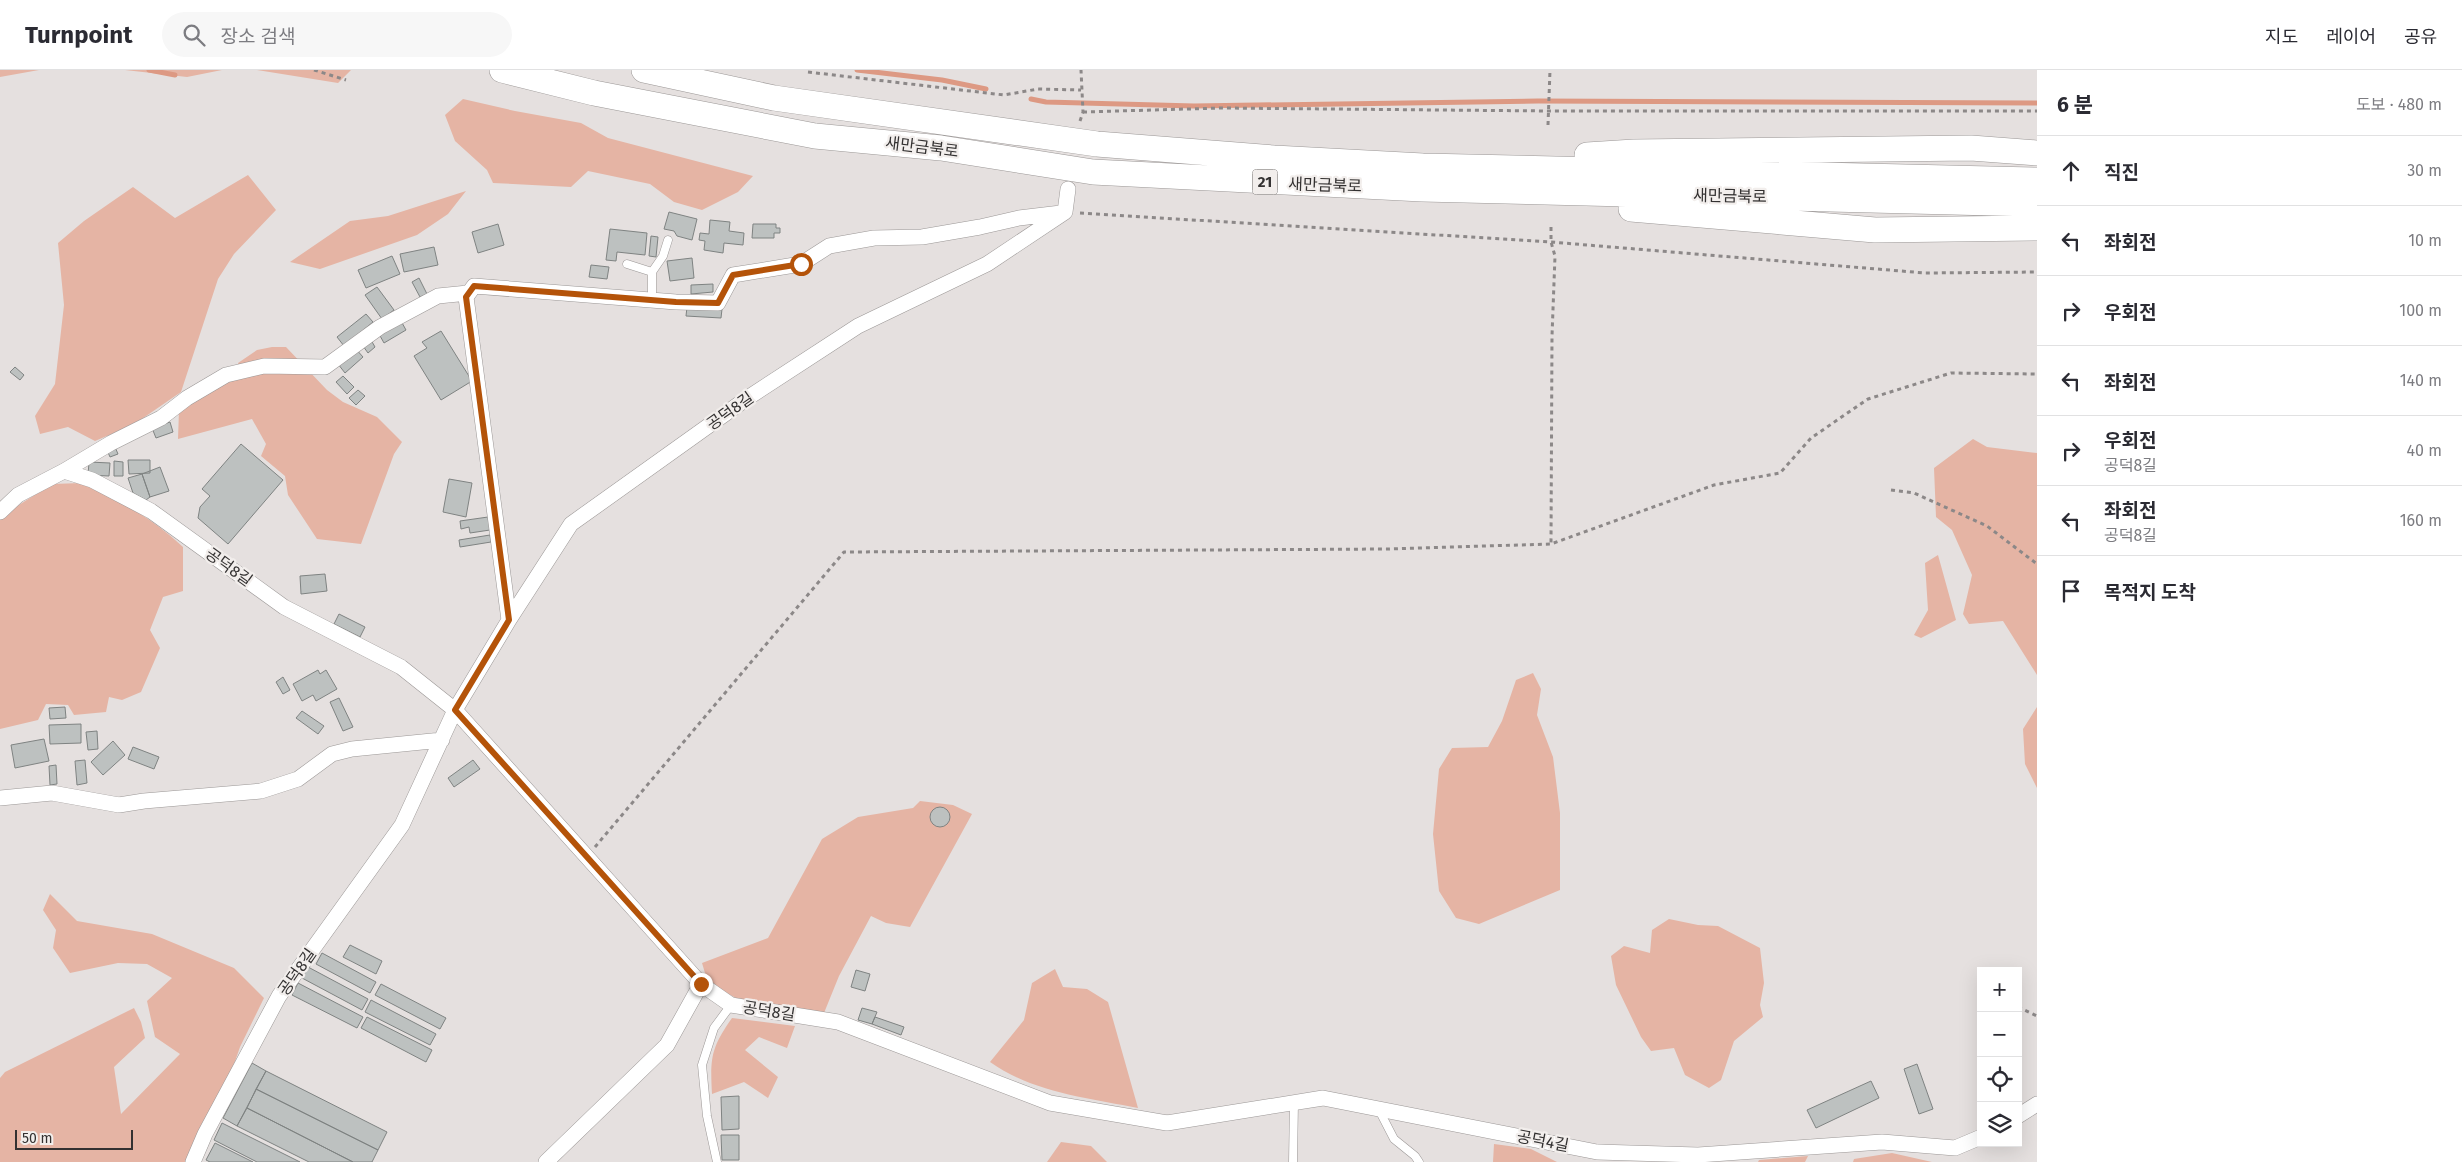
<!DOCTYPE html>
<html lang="ko">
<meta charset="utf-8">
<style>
body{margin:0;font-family:"Fira Sans","Noto Sans KR",sans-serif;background:#f7f7f7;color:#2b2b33}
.controls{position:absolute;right:15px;bottom:15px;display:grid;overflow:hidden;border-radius:0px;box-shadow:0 5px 20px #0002}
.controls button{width:45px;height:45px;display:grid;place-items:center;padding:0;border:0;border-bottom:1px solid #e1e1e2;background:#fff;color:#2b2b33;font:25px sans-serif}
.scale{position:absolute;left:15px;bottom:12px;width:118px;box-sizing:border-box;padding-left:5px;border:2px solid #333131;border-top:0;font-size:14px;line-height:18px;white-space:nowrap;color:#333131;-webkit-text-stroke:4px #f2eeec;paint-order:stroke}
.stop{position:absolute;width:15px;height:15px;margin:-11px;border:4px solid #b45309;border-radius:50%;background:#fff}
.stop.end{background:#b45309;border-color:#fff;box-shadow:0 1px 5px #0008}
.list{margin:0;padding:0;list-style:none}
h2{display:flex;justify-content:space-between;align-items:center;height:65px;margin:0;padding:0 20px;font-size:21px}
h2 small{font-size:16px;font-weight:400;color:#7c7c81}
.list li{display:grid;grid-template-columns:32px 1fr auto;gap:15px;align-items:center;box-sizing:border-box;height:70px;padding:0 20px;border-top:1px solid #e1e1e2}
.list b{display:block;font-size:19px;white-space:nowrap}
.list p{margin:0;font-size:16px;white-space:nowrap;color:#7c7c81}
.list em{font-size:16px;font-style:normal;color:#7c7c81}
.icon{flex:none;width:28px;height:28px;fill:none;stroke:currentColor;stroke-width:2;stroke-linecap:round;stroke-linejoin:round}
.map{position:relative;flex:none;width:2037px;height:1092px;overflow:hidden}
header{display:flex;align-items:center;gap:30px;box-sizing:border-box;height:70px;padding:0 25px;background:#fff;border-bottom:1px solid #e1e1e2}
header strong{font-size:24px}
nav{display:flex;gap:28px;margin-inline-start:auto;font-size:18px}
.search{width:350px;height:45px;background:#f7f7f7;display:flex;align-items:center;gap:12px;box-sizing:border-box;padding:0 18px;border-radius:28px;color:#7c7c81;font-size:19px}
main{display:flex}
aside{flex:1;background:#fff}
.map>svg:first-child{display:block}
.green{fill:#e5b4a4}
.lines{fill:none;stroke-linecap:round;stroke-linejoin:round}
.stream{stroke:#dd9983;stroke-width:5}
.building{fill:#bdc1c0;stroke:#7f8382}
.service-casing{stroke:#9b9796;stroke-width:9}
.minor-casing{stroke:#9b9796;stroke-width:16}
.trunk-casing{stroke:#9b9796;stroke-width:26}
.path{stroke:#8c8888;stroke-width:3;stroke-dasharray:4 4;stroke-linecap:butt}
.service{stroke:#fff;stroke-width:8}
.minor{stroke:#fff;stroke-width:15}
.trunk{stroke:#fff;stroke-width:25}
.route{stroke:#b45309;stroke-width:6}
.labels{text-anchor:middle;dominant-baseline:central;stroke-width:4.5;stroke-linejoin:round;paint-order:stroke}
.shield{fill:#f2eeec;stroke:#6c6a69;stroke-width:1}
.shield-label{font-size:15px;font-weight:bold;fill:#333131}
.street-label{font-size:16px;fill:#333131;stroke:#f2eeec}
</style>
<header>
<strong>Turnpoint</strong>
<div class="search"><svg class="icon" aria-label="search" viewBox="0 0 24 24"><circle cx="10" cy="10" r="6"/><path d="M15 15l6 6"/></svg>장소 검색</div>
<nav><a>지도</a><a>레이어</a><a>공유</a></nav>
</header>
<main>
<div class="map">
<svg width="2037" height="1092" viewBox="0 0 2037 1092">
<rect width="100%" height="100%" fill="#e5e0df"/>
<!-- green -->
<path class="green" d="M0,0H39L0,7Z
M125,0H222L187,7Z
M257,0H351L338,13Z
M463,29L515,41L581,53L608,68L753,106L738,122L702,140L674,132L650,114L588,101L571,117L493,113L487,100L455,71L445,45Z
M248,105L276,140L234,184L218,209L181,322L133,355L95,371L68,357L40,364L35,346L55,314L64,235L58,173L84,151L133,117L175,148Z
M466,121L448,144L417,165L320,199L290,192L350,151L388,146Z
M272,277H286L327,320L343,332L377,347L402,372L394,384L361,474L317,469L288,425L285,406L261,386L266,374L252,349L178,369L179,340L221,314L239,307L238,293L257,280Z
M1973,369L1987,377L2037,383V605L2003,551L1969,554L1963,544L1972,505L1952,460L1936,447L1934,398Z
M82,413C119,429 153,449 183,477V521L163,527L150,560L160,578L141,622L122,630L109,627L106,642L74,645L68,635L46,634L38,650L0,659V447L52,414Z
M1938,485L1956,550L1921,568L1914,565L1928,540L1925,493Z
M1533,603L1541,619L1537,645L1553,687L1560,743V820L1479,854L1456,848L1439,821L1433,764L1439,699L1452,678L1488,677L1502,651L1516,610Z
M2037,637V718L2025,694L2023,659Z
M920,731L953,735L972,744L910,857L886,853L871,846L839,906L824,943L736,928L708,913L702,893L768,868L822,769L858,747L913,738Z
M50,824L77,851L152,864L234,898L264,928L240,977L231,1003L185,1092H0V1008L5,1002L134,938L141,952L145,968L114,997L121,1044L180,984L155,967L147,931L172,908L147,894L118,893L70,903L53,878L56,860L43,840Z
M1669,849L1698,855L1718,856L1760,878L1764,913L1760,935L1763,947L1734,971L1721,1010L1709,1018L1685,1005L1674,978L1651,981L1641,967L1616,915L1611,886L1624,876L1650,883L1652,860Z
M1055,899L1063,917L1087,919L1108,932L1138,1038C1088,1028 1034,1023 990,992L1024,950L1032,913Z
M732,948L795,956L787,978L759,967L745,980L778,1007L768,1028L744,1012L712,1024C710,988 711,978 732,948Z
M1061,1072L1091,1076L1107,1092H1047Z
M1494,1074L1531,1079L1557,1092H1493Z
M1892,1083L1932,1092H1853L1854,1089Z
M1808,1086L1805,1092H1758L1759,1090Z"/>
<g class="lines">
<!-- stream -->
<path class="stream" d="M149,0L175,5
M857,0L942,10L986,19
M1031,29L1046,32L1194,36L1538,31L2037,33"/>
</g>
<!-- building -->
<path class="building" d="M669,142L697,149L692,170L677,166L674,161L664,159Z
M710,150L730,152L729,161L744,163L743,175L724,173L723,183L704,180L705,171L699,170L700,163L709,164Z
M498,154L504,175L478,183L472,162Z
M753,154H776V158H780V163H774V168H752Z
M610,159L647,163L645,185L617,182L616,191L606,190Z
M651,166L658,167L656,187L649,186Z
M434,177L438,195L404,202L400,184Z
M392,186L400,204L366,218L358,200Z
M692,188L694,208L670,211L667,191Z
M591,195L609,197L607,209L589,207Z
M419,208L427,224L420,227L412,212Z
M713,214V222L691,224V215Z
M377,217L394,240L382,249L365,225Z
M687,237L722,239L721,248L686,246Z
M366,244L373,252L344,276L337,267Z
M401,251L406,260L384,273L379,264Z
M441,261L472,311L441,330L414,286L427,278L422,272Z
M371,270L375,277L368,283L363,276Z
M355,278L363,287L345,303L338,294Z
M15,297L24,305L20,310L10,302Z
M343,306L354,317L347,324L336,312Z
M358,320L365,326L356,335L349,328Z
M170,352L173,362L156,368L152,358Z
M241,374L283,410L228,474L198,448L200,437L210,426L202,419Z
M115,377L118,384L110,387L107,380Z
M128,390H150V403L129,404Z
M114,391L123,392V406H114Z
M89,392L110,393L109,406L88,405Z
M160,397L169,421L150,427L142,404Z
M142,404L150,427L146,430L133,423L128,408Z
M449,409L472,413L466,447L443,442Z
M488,447L490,460L470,463L469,457L461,459L460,451Z
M490,465L491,472L460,477L459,470Z
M325,504L327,521L301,524L300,506Z
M339,544L365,557L360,567L334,554Z
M318,600L320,604L326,600L337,619L316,631L313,625L302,631L293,614Z
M283,607L290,620L283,624L276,612Z
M339,628L353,657L343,661L330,632Z
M65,637L66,648L50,649L49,638Z
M302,641L324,656L318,664L296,648Z
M81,654V673L50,674L49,655Z
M97,661L98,679L88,680L86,662Z
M44,669L49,691L15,698L11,675Z
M113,671L125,685L103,705L91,692Z
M133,677L159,687L154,699L128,689Z
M85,690L87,713L77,715L75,691Z
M473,690L480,699L454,717L448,708Z
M56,695L57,714L50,715L49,696Z
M930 747a10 10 0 1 1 20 0a10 10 0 1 1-20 0Z
M350,875L382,891L376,904L343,887Z
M322,883L376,912L370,923L316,894Z
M308,897L368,929L362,940L302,908Z
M856,900L870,904L865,921L851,917Z
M298,913L363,947L357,958L292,925Z
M381,914L446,948L440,959L375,925Z
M371,930L436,964L430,975L365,942Z
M862,938L877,942L872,954L858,950Z
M367,947L432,980L426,992L361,958Z
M875,947L904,957L901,965L872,954Z
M252,993L266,1001L237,1056L223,1048Z
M1917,994L1933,1039L1919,1044L1904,999Z
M266,1001L387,1062L378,1080L256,1019Z
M1871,1011L1879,1028L1816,1058L1807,1040Z
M256,1019L378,1080L372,1092H353L247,1038Z
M739,1026V1059L722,1060L721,1027Z
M247,1038L353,1092H309L237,1056Z
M222,1053L300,1092H257L214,1070Z
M721,1065H739V1090H722Z
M215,1073L253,1092H210L206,1090Z"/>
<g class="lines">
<!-- service casing -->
<g class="service-casing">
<path id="service" d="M627,194L652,202V230
M652,202L663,186L668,170
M1379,1040L1394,1069L1415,1086L1419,1092
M717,1092L707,1046L702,995L714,958L731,935
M1293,1092L1294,1032"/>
</g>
<!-- minor casing -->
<g class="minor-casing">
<path id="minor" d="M64,401L92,410L151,441L284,537L401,597L455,640L701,914L731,935L838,952L1050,1033L1167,1053L1323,1028L1597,1082L1698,1085L1882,1072L1955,1078L1981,1067
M0,442L18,425L64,401L111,373L161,348L187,328L226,305L264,296L325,297L380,257L438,226L468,223
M509,550L466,227L474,216L676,232L718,233L733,205L801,194L829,176L874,168L922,167L980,157L1019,148L1061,143
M0,728L52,723L119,735L144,731L261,721L298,709L332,684L352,679L442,670
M2018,1046L2037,1034
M193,1092L205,1064L279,926L402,755L455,640L509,550L571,454L746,329L858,256L987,194L1065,142L1068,119
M546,1092L667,975L701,914"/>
</g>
<!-- trunk casing -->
<g class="trunk-casing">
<path id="trunk" d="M502,0L594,23L815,66L941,78L1093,102L1422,119L2037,134
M644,0L774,28L1097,74L1274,88L1423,96L2037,110
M1587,85L1634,82L1971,78L2037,83
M1631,139L1875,160L2037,158"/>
</g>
<!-- path -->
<path class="path" d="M314,0L346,10
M808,2L1004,25L1038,19L1081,20
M1083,42L1222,38L1549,41H2037
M1080,51L1083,42L1081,0
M1548,55L1550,0
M1080,143L1551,172L1925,203L2037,202
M1551,157V172L1555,186L1552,266L1551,474
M1891,420L1914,423L1987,456L2037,494
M595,777L844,482L1387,479L1551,474L1714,415L1780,403L1811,368L1868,329L1951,303L2037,304
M2018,937L2037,946"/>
<!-- service -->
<use href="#service" class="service"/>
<!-- minor -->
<use href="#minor" class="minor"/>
<!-- trunk -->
<use href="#trunk" class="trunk"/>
</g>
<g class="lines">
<!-- route -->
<path class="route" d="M701,914L455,640L509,550L466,227L474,216L676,232L718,233L733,205L801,194"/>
</g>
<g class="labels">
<!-- shield labels -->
<rect class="shield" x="1252.5" y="99.5" width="25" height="25" rx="4"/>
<g class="shield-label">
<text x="1265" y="112">21</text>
</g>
<!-- street labels -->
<g class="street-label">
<text transform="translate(922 77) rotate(7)">새만금북로</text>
<text transform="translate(1325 115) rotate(2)">새만금북로</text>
<text transform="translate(1730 126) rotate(1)">새만금북로</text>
<text transform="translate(730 341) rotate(-35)">공덕8길</text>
<text transform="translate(229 497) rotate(36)">공덕8길</text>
<text transform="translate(297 902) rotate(-55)">공덕8길</text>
<text transform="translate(769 941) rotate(9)">공덕8길</text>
<text transform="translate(1543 1071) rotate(11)">공덕4길</text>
</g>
</g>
</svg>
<div class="controls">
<button>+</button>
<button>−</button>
<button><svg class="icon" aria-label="locate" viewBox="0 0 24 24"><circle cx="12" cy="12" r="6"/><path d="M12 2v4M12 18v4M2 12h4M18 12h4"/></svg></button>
<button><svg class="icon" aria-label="layers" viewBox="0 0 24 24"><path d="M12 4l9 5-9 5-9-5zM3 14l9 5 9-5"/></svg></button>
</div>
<div class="scale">50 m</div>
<div class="stop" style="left:801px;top:194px"></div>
<div class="stop end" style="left:701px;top:914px"></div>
</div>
<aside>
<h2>6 분<small>도보 · 480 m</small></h2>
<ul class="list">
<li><svg class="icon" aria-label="ahead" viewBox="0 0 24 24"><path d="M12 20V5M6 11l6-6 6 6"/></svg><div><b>직진</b></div><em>30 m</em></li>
<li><svg class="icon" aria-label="left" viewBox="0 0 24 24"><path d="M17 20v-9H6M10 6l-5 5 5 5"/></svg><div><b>좌회전</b></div><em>10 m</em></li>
<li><svg class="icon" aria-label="right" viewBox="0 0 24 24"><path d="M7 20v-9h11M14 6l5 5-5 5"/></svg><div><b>우회전</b></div><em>100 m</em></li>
<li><svg class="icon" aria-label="left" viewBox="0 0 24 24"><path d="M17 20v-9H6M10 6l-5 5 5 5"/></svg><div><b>좌회전</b></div><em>140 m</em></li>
<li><svg class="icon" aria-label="right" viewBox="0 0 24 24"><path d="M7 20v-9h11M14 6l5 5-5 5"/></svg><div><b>우회전</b><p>공덕8길</p></div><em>40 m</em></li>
<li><svg class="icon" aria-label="left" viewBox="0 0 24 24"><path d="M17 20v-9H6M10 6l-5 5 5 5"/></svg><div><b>좌회전</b><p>공덕8길</p></div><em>160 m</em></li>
<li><svg class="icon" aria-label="arrive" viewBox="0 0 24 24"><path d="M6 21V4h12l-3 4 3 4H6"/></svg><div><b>목적지 도착</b></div></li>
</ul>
</aside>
</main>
